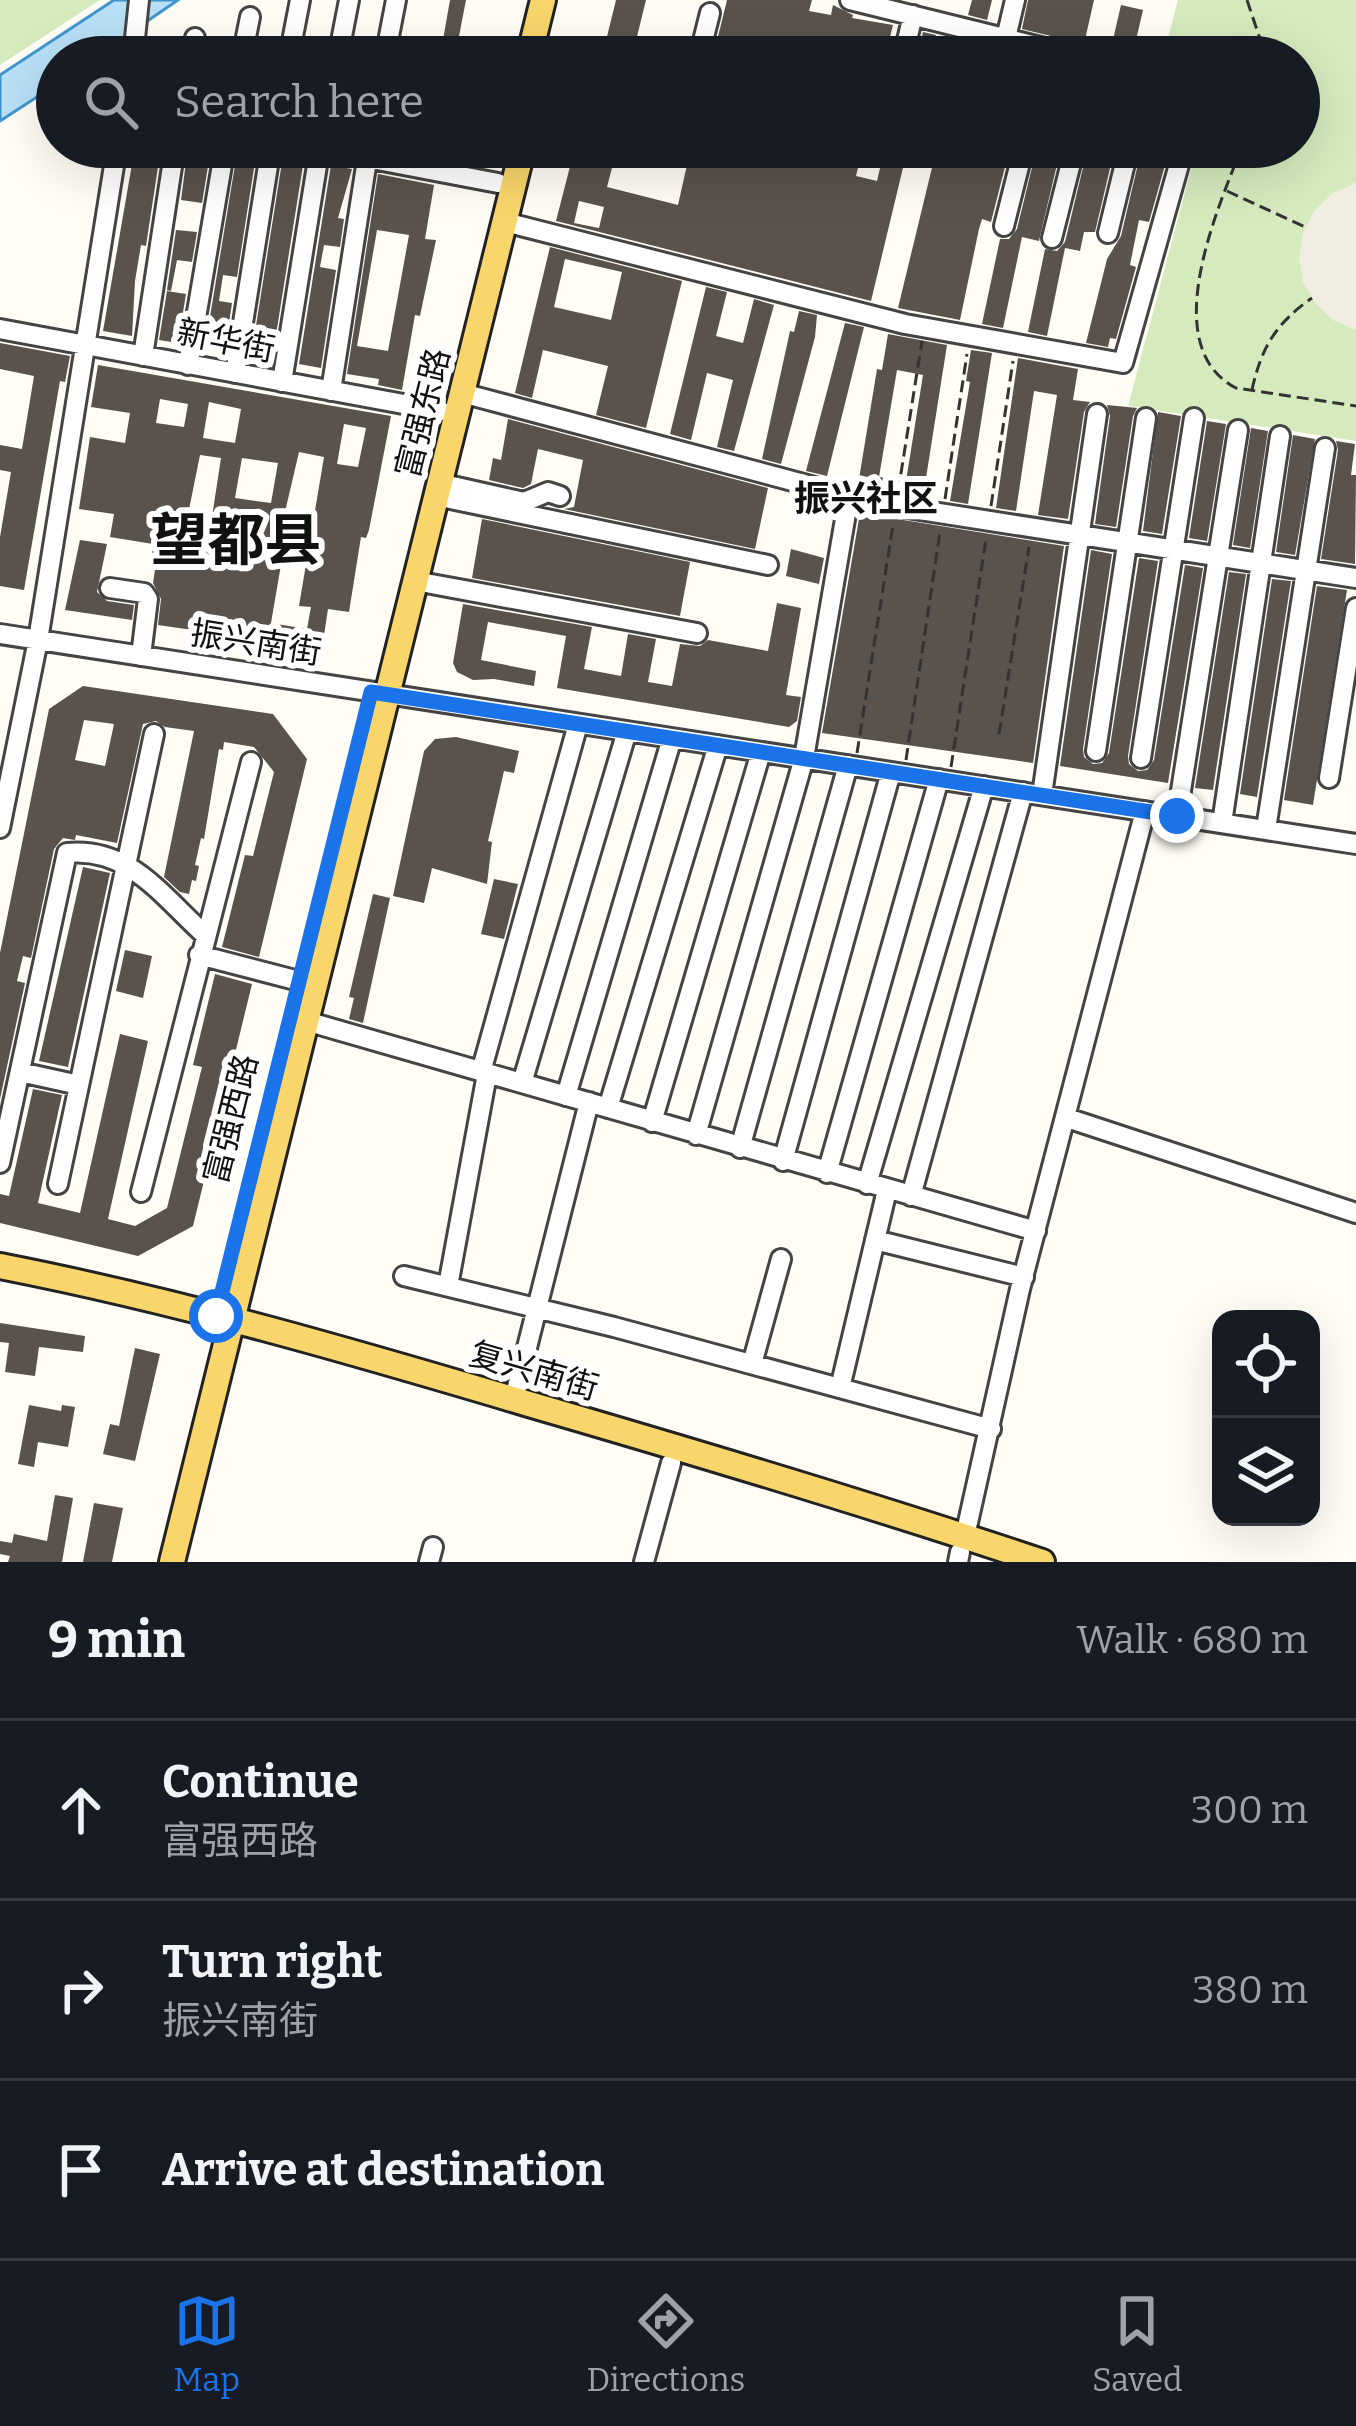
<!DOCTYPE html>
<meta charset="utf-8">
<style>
body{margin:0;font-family:Bitter,"Noto Sans SC",serif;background:#242831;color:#f1f3f6}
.controls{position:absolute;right:36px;bottom:36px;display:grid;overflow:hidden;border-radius:24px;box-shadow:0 12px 48px #0002}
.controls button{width:108px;height:108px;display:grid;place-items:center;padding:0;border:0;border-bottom:3px solid #363941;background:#171b24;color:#f1f3f6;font:60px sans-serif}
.stop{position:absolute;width:36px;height:36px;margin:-27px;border:9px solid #1a73e8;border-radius:50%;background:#fff}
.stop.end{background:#1a73e8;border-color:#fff;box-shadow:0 3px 12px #0008}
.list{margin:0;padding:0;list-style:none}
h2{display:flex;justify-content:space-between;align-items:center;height:156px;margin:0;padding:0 48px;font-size:51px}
h2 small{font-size:39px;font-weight:400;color:#9ea1a6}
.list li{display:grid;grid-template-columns:78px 1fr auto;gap:36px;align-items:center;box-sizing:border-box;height:180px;padding:0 48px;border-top:3px solid #363941}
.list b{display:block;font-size:45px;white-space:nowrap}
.list p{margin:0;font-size:39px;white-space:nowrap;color:#9ea1a6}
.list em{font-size:39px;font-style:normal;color:#9ea1a6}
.icon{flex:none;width:66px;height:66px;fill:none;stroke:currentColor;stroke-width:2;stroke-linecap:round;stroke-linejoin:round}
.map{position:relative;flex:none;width:1356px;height:1562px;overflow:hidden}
.search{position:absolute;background:#171b24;box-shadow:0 12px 48px #0002;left:36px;right:36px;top:36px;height:132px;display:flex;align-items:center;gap:30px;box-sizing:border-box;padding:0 42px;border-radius:66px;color:#9ea1a6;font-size:45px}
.sheet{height:696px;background:#171b24}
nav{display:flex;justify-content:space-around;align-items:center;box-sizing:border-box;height:168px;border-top:3px solid #363941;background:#171b24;font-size:33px;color:#9ea1a6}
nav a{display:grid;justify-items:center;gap:6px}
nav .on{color:#1a73e8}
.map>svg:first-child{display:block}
.green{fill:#d5ebbd}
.plaza{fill:#f1ede2}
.water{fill:#b9e0f7;stroke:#3f96cf;stroke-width:3}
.building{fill:#5a524d;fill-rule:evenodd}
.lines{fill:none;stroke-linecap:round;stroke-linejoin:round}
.minor-casing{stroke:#444;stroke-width:24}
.major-casing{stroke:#222;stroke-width:30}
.path{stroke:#333;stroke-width:3;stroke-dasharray:12 6;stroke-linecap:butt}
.minor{stroke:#fff;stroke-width:18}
.major{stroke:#f9d66b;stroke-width:24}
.route{stroke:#1a73e8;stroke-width:15}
.labels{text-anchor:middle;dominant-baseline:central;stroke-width:12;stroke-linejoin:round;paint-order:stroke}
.street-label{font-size:33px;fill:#111;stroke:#fff}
.neighbourhood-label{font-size:36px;font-weight:bold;fill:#111;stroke:#fff}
.town-label{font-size:57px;font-weight:bold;fill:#111;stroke:#fff}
</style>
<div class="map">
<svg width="1356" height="1562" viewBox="0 0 1356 1562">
<rect width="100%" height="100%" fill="#fffdf5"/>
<!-- green -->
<path class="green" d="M0,0H100L0,65Z
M1178,0H1356V441L1128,406L1197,147H1299V57H1163Z"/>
<!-- plaza -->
<path class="plaza" d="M1356,183V330L1333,320L1315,303L1303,282L1299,257L1303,233L1314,211L1333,193Z"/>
<!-- water -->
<path class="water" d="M114,0H178L95,57H57V84L0,121V75Z"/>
<!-- building -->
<path class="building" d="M450,0H466L455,57H440Z
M616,0H646L632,57H602Z
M727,0H812L809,11L831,15L833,5L853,15L852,18L893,25L885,57H865L867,50L846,45L842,57H713Z
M972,0H992L987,20L968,15Z
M1028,0H1094L1084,44L1022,29Z
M1121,5L1143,10L1132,57H1109Z
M923,32L936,35L930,57H917Z
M962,42L1025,57H959Z
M135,147H161L146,246L141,245L135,281L132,336L103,331Z
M188,147H196L193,164L208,166L202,203L181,200Z
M238,147H251L248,167L254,168L237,277L223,275L219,301L232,303L225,351L205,347Z
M397,147H442L440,158Z
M575,147H606V155L613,164L607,187L678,205L691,147H863L856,176L877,181L885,147H908L871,301L556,221ZM579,201L604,207L599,228L574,223Z
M937,147H1010L991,222L982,219L979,229L960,320L898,308Z
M1037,147H1061L1039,241L1022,237L1003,328L982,324L1000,239H1009L1017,229Z
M1088,147H1115L1095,232H1084L1080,251L1065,248L1047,336L1028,332L1045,249L1057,251L1065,242Z
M1142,147H1157L1155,155L1167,158L1149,222L1139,220L1130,265L1136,267L1116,339L1110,338L1108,347L1086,343L1107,259L1121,236Z
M283,156L304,159L272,360L251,357Z
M331,165L352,169L338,218L344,219L340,247L324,245L320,267L336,270L321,368L299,364Z
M378,174L434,185L425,239L436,240L420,316L415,315L402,390L378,385L379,379L347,374ZM377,230L409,235L388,351L357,346Z
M176,230L197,232L192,262L177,260L171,291L167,290Z
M550,247L682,281L646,428L596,415L608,366L543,350L532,398L515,393ZM565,259L622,272L611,320L554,307Z
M706,287L727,292L716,336L743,343L754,299L774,305L734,451L717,447L733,380L707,373L691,440L670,434Z
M167,291L186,294L178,343L159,340Z
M799,311L817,315L815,337L781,464L762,459L790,331L794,332Z
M845,323L864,327L827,476L806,471Z
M888,334L947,345L923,497L858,485L877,369L882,370ZM897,370L923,375L906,481L879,477Z
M0,343L70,356L65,382L60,381L24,590L0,586V537L11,472L0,470V445L22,449L34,376L0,369Z
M971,350L992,353L968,504L950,501L970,382L966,381Z
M1018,358L1078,369L1073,400L1090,402L1084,412L1068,519L1038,515L1057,395L1034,391L1016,511L996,508Z
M98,365L391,416L369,530L366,538L361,537L349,612L328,609L322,649L158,625L161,599L153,583L157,556L152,555L153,544L110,537L114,514L79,509L90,437L125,443L130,413L91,407ZM160,399L188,404L184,427L156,423ZM209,402L241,409L235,443L203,438ZM344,424L366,428L358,467L337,464ZM299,452L324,457L299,606L311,607L307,629L271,623L287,530L281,529ZM200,455L221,458L205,563L179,559ZM242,458L278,463L271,503L235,498Z
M1107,405L1137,408L1133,416L1116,527L1095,524L1110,416Z
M1158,412L1181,416L1162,534L1143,531Z
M508,419L768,488L755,549L564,509L574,507L583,460L538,449L531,484L523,488L489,480L493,458L501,460Z
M1207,421L1226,424L1207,541L1189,538Z
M1251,428L1268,431L1250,548L1233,545Z
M1293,435L1315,439L1295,555L1276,552Z
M1336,441L1355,444L1351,475H1356L1355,564L1321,559L1338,450Z
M860,513L1064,546L1033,763L822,733Z
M482,519L690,562L680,616L472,578Z
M80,540L107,544L97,592L107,601L134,605L132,620L65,610Z
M791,549L824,558L819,584L786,576Z
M1091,550L1112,554L1083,749L1084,757L1093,764L1102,763L1109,753L1139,558L1158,561L1128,756L1129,764L1138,771L1147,770L1154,760L1185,565L1203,568L1168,783L1060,766Z
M1229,572L1246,574L1213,790L1195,788Z
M1272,579L1291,581L1257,797L1240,794Z
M1317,586L1347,590L1313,805L1284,800Z
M777,603L801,608L786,695L801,697L797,721L789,727L557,688L566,636L488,622L481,660L536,671L534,686L494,679L473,680L457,672L453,663L463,604L592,627L584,669L621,676L628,634L656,639L648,682L672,686L680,644L700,646L708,640L768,651Z
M83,686L273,714L307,759L259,957L222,947L245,855L253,856L274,772L254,747L224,742L223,750L219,749L204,839L201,838L195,865L199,866L196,881L192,880L189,894L180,892L164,877L194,731L165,727L156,721L143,724L117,843L76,835L75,840L63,838L54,849L31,958L23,956L17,981L25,983L0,1099V953L49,709ZM84,720L114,724L105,766L75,760Z
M456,737L519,751L514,773L504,771L488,841L492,842L487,884L432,868L424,903L393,896L424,751L435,739Z
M83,867L110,873L68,1067L39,1061Z
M494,879L518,884L504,939L481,934Z
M373,894L390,898L363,1023L349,1019L354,998L349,997Z
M125,950L152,956L143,998L116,991Z
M215,974L252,984L193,1226L138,1256L0,1223V1194L9,1196L33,1089L62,1095L38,1203L80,1213L120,1034L148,1041L108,1219L135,1226L167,1208L202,1067L193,1065Z
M0,1323L85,1336L83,1352L39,1347L35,1376L5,1372L9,1343L0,1342Z
M135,1348L160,1354L135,1461L103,1454L110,1424L119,1426Z
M29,1405L61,1411L62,1405L75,1407L68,1447L38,1442L34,1467L18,1464Z
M55,1495L73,1498L62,1562H8L10,1556L0,1554V1541L12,1543L14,1534L47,1541Z
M94,1503L123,1508L112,1562H83Z"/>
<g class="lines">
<!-- minor casing -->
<g class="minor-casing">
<path id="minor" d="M850,0L1081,57
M1006,38L1015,0
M133,57L139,0
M192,57L195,38
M242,57L250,17
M289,57L300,0
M338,57L349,0
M385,57L396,0
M699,57L710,13
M903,57L913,15
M309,147L498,183
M619,152L621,147
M505,222L905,324L1123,363L1184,147
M1004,226L1024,147
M1108,233L1129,147
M1052,238L1075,147
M0,329L441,411
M143,356L175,147
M188,365L225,147
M235,373L271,147
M282,382L320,147
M331,391L369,147
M462,393L875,503L1356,578
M439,483L524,502L548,492L560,496
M436,496L768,565
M415,581L697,633
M110,588L144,593L148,599L141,656
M0,634L1356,844
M1096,751L1146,418
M1141,758L1194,418
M1329,778L1356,608
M1042,795L1097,414
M1177,816L1238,430
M1222,823L1280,436
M0,828L38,640L117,147
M1266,829L1325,448
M199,955L299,981
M306,1021L1036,1231
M20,1072L79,1085
M481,1072L578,724
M522,1083L627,731
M566,1096L672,738
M608,1108L718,745
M1067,1118L1356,1213
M652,1122L761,752
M696,1135L804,758L849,496
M740,1148L848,765
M783,1161L891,772
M0,1163L67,853C129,847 161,895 204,934
M827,1173L939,779
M58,1184L154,734
M867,1184L984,786
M141,1192L251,762
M911,1196L1023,792
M875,1240L1024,1277
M404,1276L614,1327L991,1429
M448,1286L487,1074
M752,1364L781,1259
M840,1388L887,1190
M514,1399L589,1102
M965,1536L1020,1289L1145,811
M429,1562L433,1547
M644,1562L671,1463
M958,1562L960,1552"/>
</g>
<!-- major casing -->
<g class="major-casing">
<path id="major" d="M529,57L543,0
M0,1266C179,1301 354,1352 529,1404C701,1454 872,1505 1042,1562
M172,1562L523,147"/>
</g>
<!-- path -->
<path class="path" d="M1247,0L1266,57
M1242,147C1218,208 1156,346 1236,388L1356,406
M1227,191L1305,227
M1252,390C1261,348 1276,323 1312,298
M898,492L922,341
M945,499L967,354
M991,506L1013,361
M999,734L1029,547
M857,753L893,525
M906,760L940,532
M951,767L986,539"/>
<!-- minor -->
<use href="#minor" class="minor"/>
<!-- major -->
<use href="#major" class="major"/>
</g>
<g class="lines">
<!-- route -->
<path class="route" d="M216,1316L371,692L1177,816"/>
</g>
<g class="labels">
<!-- street labels -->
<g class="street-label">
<text transform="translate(226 341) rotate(11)">新华街</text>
<text transform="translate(423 413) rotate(-76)">富强东路</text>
<text transform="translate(256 643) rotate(9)">振兴南街</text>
<text transform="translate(231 1119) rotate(-76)">富强西路</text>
<text transform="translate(534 1371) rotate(16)">复兴南街</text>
</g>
<!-- neighbourhood labels -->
<g class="neighbourhood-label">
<text x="866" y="499">振兴社区</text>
</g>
<!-- town labels -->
<g class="town-label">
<text x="236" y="541">望都县</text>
</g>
</g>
</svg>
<div class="controls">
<button><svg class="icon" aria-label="locate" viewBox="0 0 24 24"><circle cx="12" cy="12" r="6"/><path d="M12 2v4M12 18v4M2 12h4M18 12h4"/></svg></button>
<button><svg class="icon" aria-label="layers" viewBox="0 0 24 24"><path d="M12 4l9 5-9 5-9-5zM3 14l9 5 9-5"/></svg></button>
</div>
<div class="stop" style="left:216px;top:1316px"></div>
<div class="stop end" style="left:1177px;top:816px"></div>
<div class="search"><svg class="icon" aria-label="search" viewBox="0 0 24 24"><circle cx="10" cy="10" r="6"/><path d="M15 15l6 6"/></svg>Search here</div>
</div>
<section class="sheet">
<h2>9 min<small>Walk · 680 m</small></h2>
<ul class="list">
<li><svg class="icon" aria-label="ahead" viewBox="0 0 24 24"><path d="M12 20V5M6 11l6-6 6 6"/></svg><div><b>Continue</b><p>富强西路</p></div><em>300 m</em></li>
<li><svg class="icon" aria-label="right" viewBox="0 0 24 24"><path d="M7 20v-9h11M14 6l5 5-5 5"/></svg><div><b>Turn right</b><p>振兴南街</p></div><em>380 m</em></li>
<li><svg class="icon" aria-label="arrive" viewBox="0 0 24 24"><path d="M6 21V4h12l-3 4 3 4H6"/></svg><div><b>Arrive at destination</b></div></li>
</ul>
</section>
<nav>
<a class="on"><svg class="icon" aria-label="map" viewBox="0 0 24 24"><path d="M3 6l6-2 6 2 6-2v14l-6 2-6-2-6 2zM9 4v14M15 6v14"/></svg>Map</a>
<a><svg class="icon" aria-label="directions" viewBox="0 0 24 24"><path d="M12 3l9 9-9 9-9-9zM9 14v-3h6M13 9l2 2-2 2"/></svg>Directions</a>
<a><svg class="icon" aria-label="saved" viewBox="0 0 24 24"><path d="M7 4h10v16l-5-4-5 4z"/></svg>Saved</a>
</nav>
